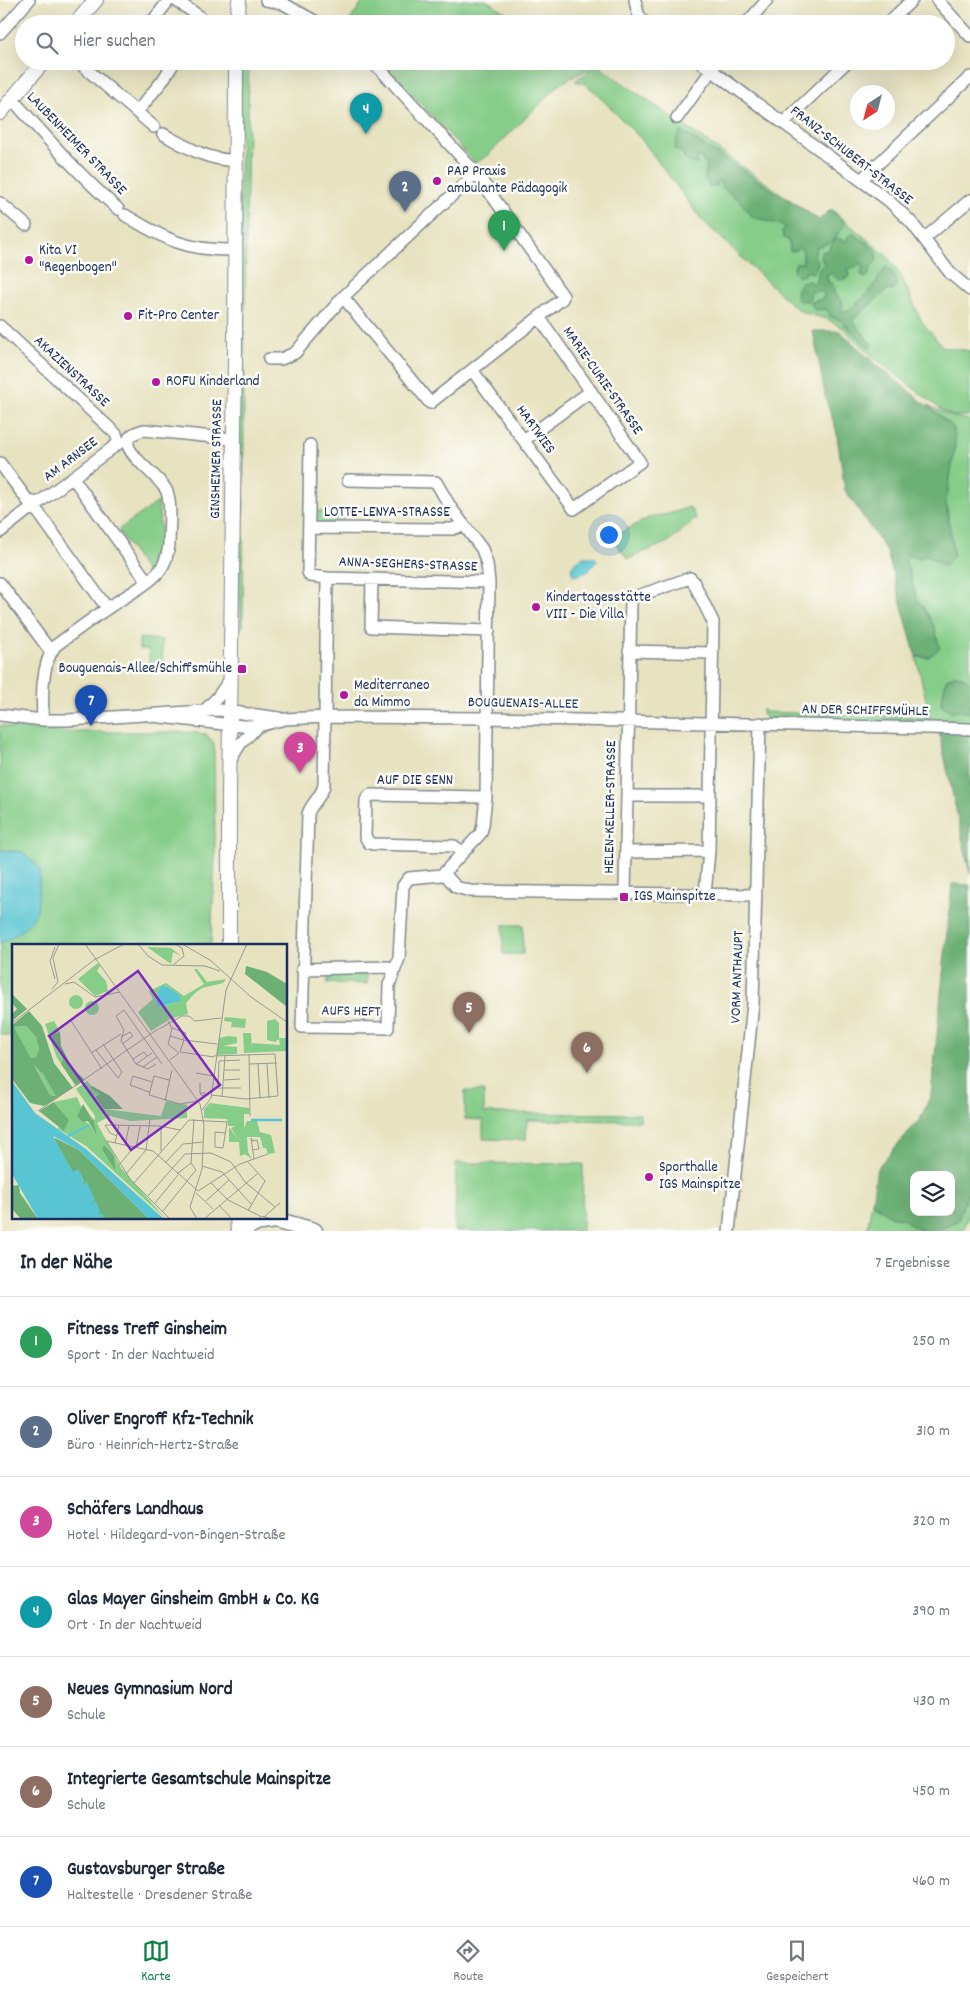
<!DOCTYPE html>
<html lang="de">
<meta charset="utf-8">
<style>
body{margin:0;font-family:Dekko,sans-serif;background:#f6f6f7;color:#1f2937}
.controls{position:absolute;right:15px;bottom:15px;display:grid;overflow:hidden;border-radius:10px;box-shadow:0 5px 20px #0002}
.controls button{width:45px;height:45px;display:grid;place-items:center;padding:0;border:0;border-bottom:1px solid #e0e1e3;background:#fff;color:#1f2937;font:25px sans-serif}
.compass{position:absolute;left:850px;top:85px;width:45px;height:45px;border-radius:50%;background:#fff;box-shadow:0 5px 20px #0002;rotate:216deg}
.you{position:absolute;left:608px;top:534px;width:18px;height:18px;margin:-12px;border:4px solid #fff;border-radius:50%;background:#1a73e8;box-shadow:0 0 0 8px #1a73e833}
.badge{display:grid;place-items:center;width:32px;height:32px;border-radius:50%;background:#0b8043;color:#fff;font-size:16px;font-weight:700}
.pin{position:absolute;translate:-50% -41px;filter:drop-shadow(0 1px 2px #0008)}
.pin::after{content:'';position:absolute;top:26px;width:18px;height:15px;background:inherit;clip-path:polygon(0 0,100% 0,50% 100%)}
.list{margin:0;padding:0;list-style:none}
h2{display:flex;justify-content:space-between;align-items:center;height:65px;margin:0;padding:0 20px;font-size:21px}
h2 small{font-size:16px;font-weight:400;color:#747a83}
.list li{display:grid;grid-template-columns:32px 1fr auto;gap:15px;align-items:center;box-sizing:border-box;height:90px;padding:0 20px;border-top:1px solid #e0e1e3}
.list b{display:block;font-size:19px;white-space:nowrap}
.list p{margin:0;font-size:16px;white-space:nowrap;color:#747a83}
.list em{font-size:16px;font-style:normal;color:#747a83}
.icon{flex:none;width:28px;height:28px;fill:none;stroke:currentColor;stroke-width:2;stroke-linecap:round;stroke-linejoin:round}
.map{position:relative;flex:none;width:970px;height:1231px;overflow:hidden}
.search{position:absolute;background:#fff;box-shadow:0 5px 20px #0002;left:15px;right:15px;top:15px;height:55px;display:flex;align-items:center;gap:12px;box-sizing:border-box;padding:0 18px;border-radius:28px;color:#747a83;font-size:19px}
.sheet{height:695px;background:#fff}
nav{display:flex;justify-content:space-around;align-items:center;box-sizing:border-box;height:70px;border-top:1px solid #e0e1e3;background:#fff;font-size:14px;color:#747a83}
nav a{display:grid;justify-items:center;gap:2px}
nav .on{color:#0b8043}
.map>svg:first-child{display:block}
.green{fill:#86cd89;stroke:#507e74;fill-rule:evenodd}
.forest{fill:#6cb075;stroke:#44706a;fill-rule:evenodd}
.water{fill:#59c5d3;stroke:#3a7a98}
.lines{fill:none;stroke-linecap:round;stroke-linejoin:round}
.minor-casing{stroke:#81888e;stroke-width:14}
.major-casing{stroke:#81888e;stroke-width:16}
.highway-casing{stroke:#81888e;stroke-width:19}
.minor{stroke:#fff;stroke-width:11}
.major{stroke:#fff;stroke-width:14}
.highway{stroke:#fff;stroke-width:16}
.poi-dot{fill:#b5179e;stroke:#fdfcf7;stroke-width:2}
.labels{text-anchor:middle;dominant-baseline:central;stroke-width:5;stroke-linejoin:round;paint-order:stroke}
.street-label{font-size:15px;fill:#1b2f5e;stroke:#fdfcf7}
.poi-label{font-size:15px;fill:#1b2f5e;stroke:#fdfcf7;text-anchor:start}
.inset-river{fill:none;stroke:#59c5d3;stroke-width:2.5}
.inset-road{fill:none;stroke:#959a98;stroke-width:1}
.view{fill:#7b2cbf;fill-opacity:0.15;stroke:#7b2cbf;stroke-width:2.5}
.inset-edge{fill:none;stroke:#1b2f5e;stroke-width:2.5}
</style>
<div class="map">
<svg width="970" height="1231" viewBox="0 0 970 1231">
<rect width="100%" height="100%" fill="#fdfcf7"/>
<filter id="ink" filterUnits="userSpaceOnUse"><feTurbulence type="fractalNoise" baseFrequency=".02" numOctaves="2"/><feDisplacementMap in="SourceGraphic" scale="10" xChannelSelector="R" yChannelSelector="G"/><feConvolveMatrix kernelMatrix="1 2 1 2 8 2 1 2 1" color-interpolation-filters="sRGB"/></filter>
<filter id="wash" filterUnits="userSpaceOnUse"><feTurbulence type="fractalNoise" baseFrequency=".0096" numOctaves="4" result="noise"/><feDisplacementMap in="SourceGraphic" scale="20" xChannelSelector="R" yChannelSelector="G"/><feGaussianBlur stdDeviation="1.12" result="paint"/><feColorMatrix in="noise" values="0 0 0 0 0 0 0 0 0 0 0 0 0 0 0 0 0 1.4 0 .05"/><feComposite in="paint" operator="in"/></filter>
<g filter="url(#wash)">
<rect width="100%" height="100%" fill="#e7e2bf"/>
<!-- green -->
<path class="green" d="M364,0H486L524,24H347Z
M241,61H249L244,359H239Z
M382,61H591L594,66L561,83L486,157L475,163Z
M597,65L819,220L831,209L888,257L902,278L922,322L943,347L970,351V416H954L943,411L873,357L843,328L827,319L802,312L791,304L702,220L642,140L594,91L585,84L575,81ZM681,131L819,221L820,244L816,248L814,256L793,271L796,263H803V251L799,247L790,251L789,241L783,237L785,228L782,225L765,221L722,187L719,181L705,178L708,163L702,157L684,158ZM853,234L866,242L877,251L872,266L863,269L858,261L848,269L826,275L828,282L843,304L842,311H849L873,288L886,267L893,290H887L852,320L872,345C854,337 842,321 826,309L816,310L812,306V302L823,299L824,294L821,291L811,292L809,298L807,281L815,284L818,271L824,264L828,250L836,239L848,241Z
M239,364H244L243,627L241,628L238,563Z
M928,405C942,413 954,418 970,420V683L963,676L954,675L946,680L941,704L951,711L970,712V724L766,719L762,714V709L765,712L930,717L916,657H929L924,608L917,600L909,570L904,560L909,556L919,558L927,555L935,561L954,556L946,503L955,446L954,428Z
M158,502C159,524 168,560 146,572L118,530Z
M690,507L696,519L668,542L628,559L611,538L650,517L668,514Z
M315,511H343V525H315Z
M139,638L162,640L163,666L149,665V650L139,649Z
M0,725L14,728L65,732H188L206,734L214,743L215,854L211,945H14V1037L0,1034V943L22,852L0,850Z
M503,925H523V954H503Z
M368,971L367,984L327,983L330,972Z
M465,1091H484V1113L640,1114V1121L527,1120L526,1140L483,1139V1120L465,1119Z
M456,1163L583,1164L582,1231H455Z
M970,1185V1210L963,1231H938L958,1220Z
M872,1202L890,1216L904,1219L911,1225L925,1231H867Z"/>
<!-- forest -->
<path class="forest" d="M681,131L819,220L831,210L844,222V227C839,231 837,238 831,242C826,245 821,244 816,248L814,256L818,262L816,268L812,273L807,271L804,275L797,277L793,271L796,263H803V251L799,248L795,251H790L789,241L783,237L782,231L785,228L782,225L752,217L741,202L722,187L719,181L716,182V186L709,187L705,178L707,163H703L702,157L697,156V164L689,163L684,157V154L675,149L677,138Z
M853,234L866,242L877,251L876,262L872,266L868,276L864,278L860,272L863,269L859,262L857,266L848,269L850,275L845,279L838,280L832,273L826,275L828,282L833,284L834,292L843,304L842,311H849C865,298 875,284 886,267L893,273L897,285L893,290H887L852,320L872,345L870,349L841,320L831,317L826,309L815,310L812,306V302L823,299L824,294L821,291L811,292L809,301H799L796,298L797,289L801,282L807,281L815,284L818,271L824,264L821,258L822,252L828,250L836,238L847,241L848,236Z
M813,331H840L869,358L954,428L955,446L946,503L954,556L944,566L927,555L919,558L909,556L905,560L917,599L924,608L934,626L940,648L929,657H916L887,552L845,490L836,429L826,400Z
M954,675L963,676L970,683V712L951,711L941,704L946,680Z
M970,731V874L939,732Z
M952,884L970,885V1185L958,1220L937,1231H925L911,1225L904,1219L890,1216L872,1202L877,1168L920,1119L931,1095ZM914,1175H951V1212H914Z"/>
<!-- water -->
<path class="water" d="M583,557H594L597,560C591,569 584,577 573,575L571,569L575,562Z
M0,850L22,852L40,869C39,882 39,896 37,909C33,924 14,938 0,943Z"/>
</g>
<g filter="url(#ink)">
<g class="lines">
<!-- minor casing -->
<g class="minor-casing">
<path id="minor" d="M175,0L199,16L197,24
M266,0L282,3L320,24
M635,0C637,10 638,18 646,24
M937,0L970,36
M155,24L152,22L169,0
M746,24L767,0
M887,24L912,0
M0,33L29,0
M77,61L154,127
M699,61L888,200L911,222L950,273L970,290
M12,99C46,137 79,175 118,209
M137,112L163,80L175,61
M677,118L718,61
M784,122L848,61
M163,134C185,146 208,161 235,160
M861,180L970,77
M0,203L26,225
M125,215C164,239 187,251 234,250
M925,238L970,200
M343,297L430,403L562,299L563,296L476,173L382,71L371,61
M0,326L116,434L119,443L38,503L28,501L0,463
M269,359H281L295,353L343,297L476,173
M472,370L574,509L640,462L539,317
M524,440L591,391
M310,445L308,572L310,576L327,578L324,785C322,797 311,803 308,814L302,1027L388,1028L389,985L399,958L403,886L409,878L442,875L481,833L483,825L486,797L489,582L487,564L482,549L451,508L436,482L348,480
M73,478L147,581
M309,528L452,529L464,525
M0,532L28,510L33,509L38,512L107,608
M327,578L489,582
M372,579L371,627L489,631
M0,583L51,652
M629,651L712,653
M204,711L217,698L231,678
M0,715L43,720H68L219,710L279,718
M152,716L242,726H258L285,719L325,717L488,718L970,729
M43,720C42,697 41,665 55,646C73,633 90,620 108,608C123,597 153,583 162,567C166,561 168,552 169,545C169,531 172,505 167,492C161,474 99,441 144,430L233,439
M229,763L240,744L258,726
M627,796H709
M463,852L454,846L373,844L369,843L365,836L366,800L370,795L486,797
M626,852L709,851
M444,873L456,887L470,891L755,895
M625,893L631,600L635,597L690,578L693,581L713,622L709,851L705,894
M302,969L389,967L394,969
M729,1231L753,1004L760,723"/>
</g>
<!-- major casing -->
<g class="major-casing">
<path id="major" d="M75,24L96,0
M237,24L239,0
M0,113L44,61
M229,945V794L235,360L236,61
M237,1217L238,1231"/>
</g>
<!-- highway casing -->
<g class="highway-casing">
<path id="highway" d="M270,1217L275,1220L314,1231
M240,1231L254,1223L275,1220"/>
</g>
<!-- minor -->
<use href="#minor" class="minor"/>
<!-- major -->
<use href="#major" class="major"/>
<!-- highway -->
<use href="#highway" class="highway"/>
</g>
</g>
<!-- markers -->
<g class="poi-dot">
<circle cx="437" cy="181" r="5"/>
<circle cx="29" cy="260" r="5"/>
<circle cx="128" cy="316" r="5"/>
<circle cx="156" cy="382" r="5"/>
<circle cx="536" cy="607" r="5"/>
<rect x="237" y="664" width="10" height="10" rx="2.5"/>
<circle cx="344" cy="695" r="5"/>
<rect x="619" y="892" width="10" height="10" rx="2.5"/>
<circle cx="649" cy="1177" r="5"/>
</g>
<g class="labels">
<!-- street labels -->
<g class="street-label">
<text transform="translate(76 144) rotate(46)">LAUBENHEIMER STRASSE</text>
<text transform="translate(851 156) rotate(38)">FRANZ-SCHUBERT-STRASSE</text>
<text transform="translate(71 372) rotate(43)">AKAZIENSTRASSE</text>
<text transform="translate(602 381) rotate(55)">MARIE-CURIE-STRASSE</text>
<text transform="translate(535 430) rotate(54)">HARTWIES</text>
<text transform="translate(217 459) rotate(-89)">GINSHEIMER STRASSE</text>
<text transform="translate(71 460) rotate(-37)">AM ARNSEE</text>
<text x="387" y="513">LOTTE-LENYA-STRASSE</text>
<text transform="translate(408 565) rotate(2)">ANNA-SEGHERS-STRASSE</text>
<text transform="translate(523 704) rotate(1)">BOUGUENAIS-ALLEE</text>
<text transform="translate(865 711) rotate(1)">AN DER SCHIFFSMÜHLE</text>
<text x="415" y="781">AUF DIE SENN</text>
<text transform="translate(611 807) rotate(-89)">HELEN-KELLER-STRASSE</text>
<text transform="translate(738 977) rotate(-88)">VORM ANTHAUPT</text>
<text transform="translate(351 1012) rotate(1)">AUFS HEFT</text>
</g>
<!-- poi labels -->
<g class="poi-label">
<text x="447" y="172">PAP Praxis<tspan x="447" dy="17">ambulante Pädagogik</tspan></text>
<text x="39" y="251">Kita VI<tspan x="39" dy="17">"Regenbogen"</tspan></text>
<text x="138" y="316">Fit-Pro Center</text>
<text x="166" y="382">ROFU Kinderland</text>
<text x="546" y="598">Kindertagesstätte<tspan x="546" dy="17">VIII - Die Villa</tspan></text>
<text x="232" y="669" text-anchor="end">Bouguenais-Allee/Schiffsmühle</text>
<text x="354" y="686">Mediterraneo<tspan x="354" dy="17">da Mimmo</tspan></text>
<text x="634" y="897">IGS Mainspitze</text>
<text x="659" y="1168">Sporthalle<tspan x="659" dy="17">IGS Mainspitze</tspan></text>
</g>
</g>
<!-- overview -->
<g transform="translate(12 944)">
<rect width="275" height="275" fill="#e7e2bf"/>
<path d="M135,3L159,4L169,12L161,8L159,20ZM86,19L88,22L85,27L94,37L96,47L83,52L66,35ZM182,25H185L195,38L214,35L211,39L190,44L182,50L174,59L176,70L158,75L139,87L126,68L141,55L137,47L154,39L172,52L192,40ZM153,41L169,57L147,63L144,57L147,46ZM57 58a7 7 0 1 1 14 0a7 7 0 1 1-14 0ZM73 64a7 7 0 1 1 14 0a7 7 0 1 1-14 0ZM213,73L234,75L233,84L219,83L220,78L212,77ZM263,75L267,79V94H274V107L232,109L231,89H239L240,105V99L268,101L267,95L263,98L255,96V77ZM42,77L48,88L44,104L51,115L49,120L64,142L45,114L33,80ZM14,82L24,93L27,105L24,113L19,114L2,83ZM216,92L225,93V99L211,102L225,103V110L204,111L207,94ZM22,120L31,130L45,152L38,151ZM90,126L75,137L88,150L83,153L92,165L149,172L154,157L175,161V174L118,177L98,172L85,179L109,224L153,274L74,202L46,185L47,182L53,185L54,173L42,158L65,153L70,165L65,172L77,180L85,192L80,173L83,176V172L64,145ZM198,159L237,164V170H232V184L235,177H245L248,188L259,191L263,209L256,210L254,204H251L248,193H235L236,208L240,215L233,210L228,212L227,198H217V183L227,197L219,184L223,182H216L215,175L192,174V165Z" fill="#86cd89" fill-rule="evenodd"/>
<path d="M234,22L255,28L275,40V63L233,30ZM0,50L15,65L0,77V70L5,65L0,59ZM17,67L30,82L42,119L61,144L32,162L18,159L0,135V81ZM14,82L24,93L27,105L24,113L19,114L2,83ZM22,121L31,130L44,152L38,151ZM48,88L49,102L60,124L73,136L64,142L49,120L51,115L39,92ZM80,142L98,152L111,165H92L83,153L88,150L79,144ZM42,158L57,176L52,187L27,167ZM71,160L82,178L85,192L76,177L71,178L65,172ZM43,194L67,206L137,275H92L89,270L84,273L77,260L75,238L68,243L72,237L66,226L61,229L42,197ZM92,201L102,212L103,226L90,205ZM7,241L8,249L26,275H9L0,265V242Z" fill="#6cb075" fill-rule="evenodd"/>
<path d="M152,41L167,51L169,57L146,63L144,57L147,45ZM0,137L23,169L74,205L152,275H137L67,206L41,192L61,228L66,225L72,237L68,243L75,238L83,256L78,261L84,257L88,268L84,273L90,269L92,275H26L0,230Z" fill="#59c5d3"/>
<path class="inset-river" d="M239,176H270M56,192L77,181"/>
<path class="inset-road" d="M73,0L188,160L192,181L190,225L178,263L185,275M126,0L136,12L150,21L193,22L208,27M170,0L198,16L239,53L275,78M161,21L172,12L170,4L163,0M43,35L38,17L43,3M53,40L62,38L83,53L108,48M40,45L46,38L41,14L47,0M58,75L90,125M156,77L160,85L156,100L167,109L158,116M0,79L82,16L112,0M147,85L170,72H177L183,77L209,74M158,92L171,96L174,89L160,84M109,93L118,88L121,92L110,100M84,106L106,134L110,128L91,100M79,109L109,90M237,110L238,172M202,113L168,108L172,96L205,100M121,115L132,108L135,112M228,116L207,117L206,144H229M246,119L248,154M255,119L257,154M124,120L140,109M144,120L136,125L124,120L109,97L112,86L104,72L112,66L150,120M237,120L265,119M131,123L145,113M212,126H228M184,129L201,132M157,136L142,132L137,151L168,160L186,157M212,136L228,135M137,148L118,141L121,132L140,138M188,149H193V152L189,151L188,149V139M199,151L233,155L266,152L263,110L202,112M210,153L213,112M153,157L160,126M190,166L199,154L214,46L235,0M26,167L146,85M182,175L179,219L184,226M105,192L98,189L93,181L148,182L168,186M94,197L141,207L186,247L228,220L256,210M240,197L245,196L247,205L240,206M241,197L239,194L242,215M95,198L118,235L158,275M103,199L107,181M113,202L117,182M124,204L128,182M149,207V184M235,217L253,237L236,267M153,219L171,200L191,198M107,221L122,203M190,222L210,228L239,260M114,230L134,206L138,175M165,230L179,219M122,239L177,176L215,178L211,204L203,203V188L213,189M199,239L216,256L248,272M184,249L201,265M136,252L173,210L199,209L219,218L233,238L263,263M194,257L217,236M143,259L166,231M207,261L220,275M151,267L184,226M252,273L268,259M192,275L245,230M246,275L249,272L260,275"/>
<path class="view" d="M126,27L208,141L119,206L37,92Z"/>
<rect width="275" height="275" class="inset-edge"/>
</g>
</svg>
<div class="controls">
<button><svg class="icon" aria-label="layers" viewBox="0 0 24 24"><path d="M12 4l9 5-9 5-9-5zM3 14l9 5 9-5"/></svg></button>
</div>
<svg class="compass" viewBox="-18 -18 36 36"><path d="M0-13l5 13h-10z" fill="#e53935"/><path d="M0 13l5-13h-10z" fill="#747a83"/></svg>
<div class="you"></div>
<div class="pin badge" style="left:504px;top:251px;background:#2e9e5b">1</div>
<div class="pin badge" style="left:405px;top:212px;background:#5c6f8a">2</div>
<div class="pin badge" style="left:300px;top:773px;background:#d1479c">3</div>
<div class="pin badge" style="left:366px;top:134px;background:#0f9aa8">4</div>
<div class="pin badge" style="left:469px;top:1033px;background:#8d6e63">5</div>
<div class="pin badge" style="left:587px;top:1073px;background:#8d6e63">6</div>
<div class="pin badge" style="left:91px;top:726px;background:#1a4fb4">7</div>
<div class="search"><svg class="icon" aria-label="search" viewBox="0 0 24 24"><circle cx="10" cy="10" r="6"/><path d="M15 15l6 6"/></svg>Hier suchen</div>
</div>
<section class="sheet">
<h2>In der Nähe<small>7 Ergebnisse</small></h2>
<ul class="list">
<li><span class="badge" style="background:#2e9e5b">1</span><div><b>Fitness Treff Ginsheim</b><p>Sport · In der Nachtweid</p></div><em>250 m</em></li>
<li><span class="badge" style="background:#5c6f8a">2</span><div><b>Oliver Engroff Kfz-Technik</b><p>Büro · Heinrich-Hertz-Straße</p></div><em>310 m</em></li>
<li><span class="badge" style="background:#d1479c">3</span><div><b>Schäfers Landhaus</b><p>Hotel · Hildegard-von-Bingen-Straße</p></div><em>320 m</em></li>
<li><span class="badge" style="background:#0f9aa8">4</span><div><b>Glas Mayer Ginsheim GmbH &amp; Co. KG</b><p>Ort · In der Nachtweid</p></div><em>390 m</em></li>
<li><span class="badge" style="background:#8d6e63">5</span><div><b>Neues Gymnasium Nord</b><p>Schule</p></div><em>430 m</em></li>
<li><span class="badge" style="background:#8d6e63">6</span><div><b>Integrierte Gesamtschule Mainspitze</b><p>Schule</p></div><em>450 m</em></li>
<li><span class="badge" style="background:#1a4fb4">7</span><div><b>Gustavsburger Straße</b><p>Haltestelle · Dresdener Straße</p></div><em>460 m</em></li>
</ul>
</section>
<nav>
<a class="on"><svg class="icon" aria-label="map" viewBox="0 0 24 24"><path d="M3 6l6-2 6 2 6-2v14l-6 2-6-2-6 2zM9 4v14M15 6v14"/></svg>Karte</a>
<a><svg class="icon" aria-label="directions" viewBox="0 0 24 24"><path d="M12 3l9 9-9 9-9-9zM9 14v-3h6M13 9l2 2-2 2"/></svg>Route</a>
<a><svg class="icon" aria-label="saved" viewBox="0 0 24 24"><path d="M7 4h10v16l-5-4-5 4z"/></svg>Gespeichert</a>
</nav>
